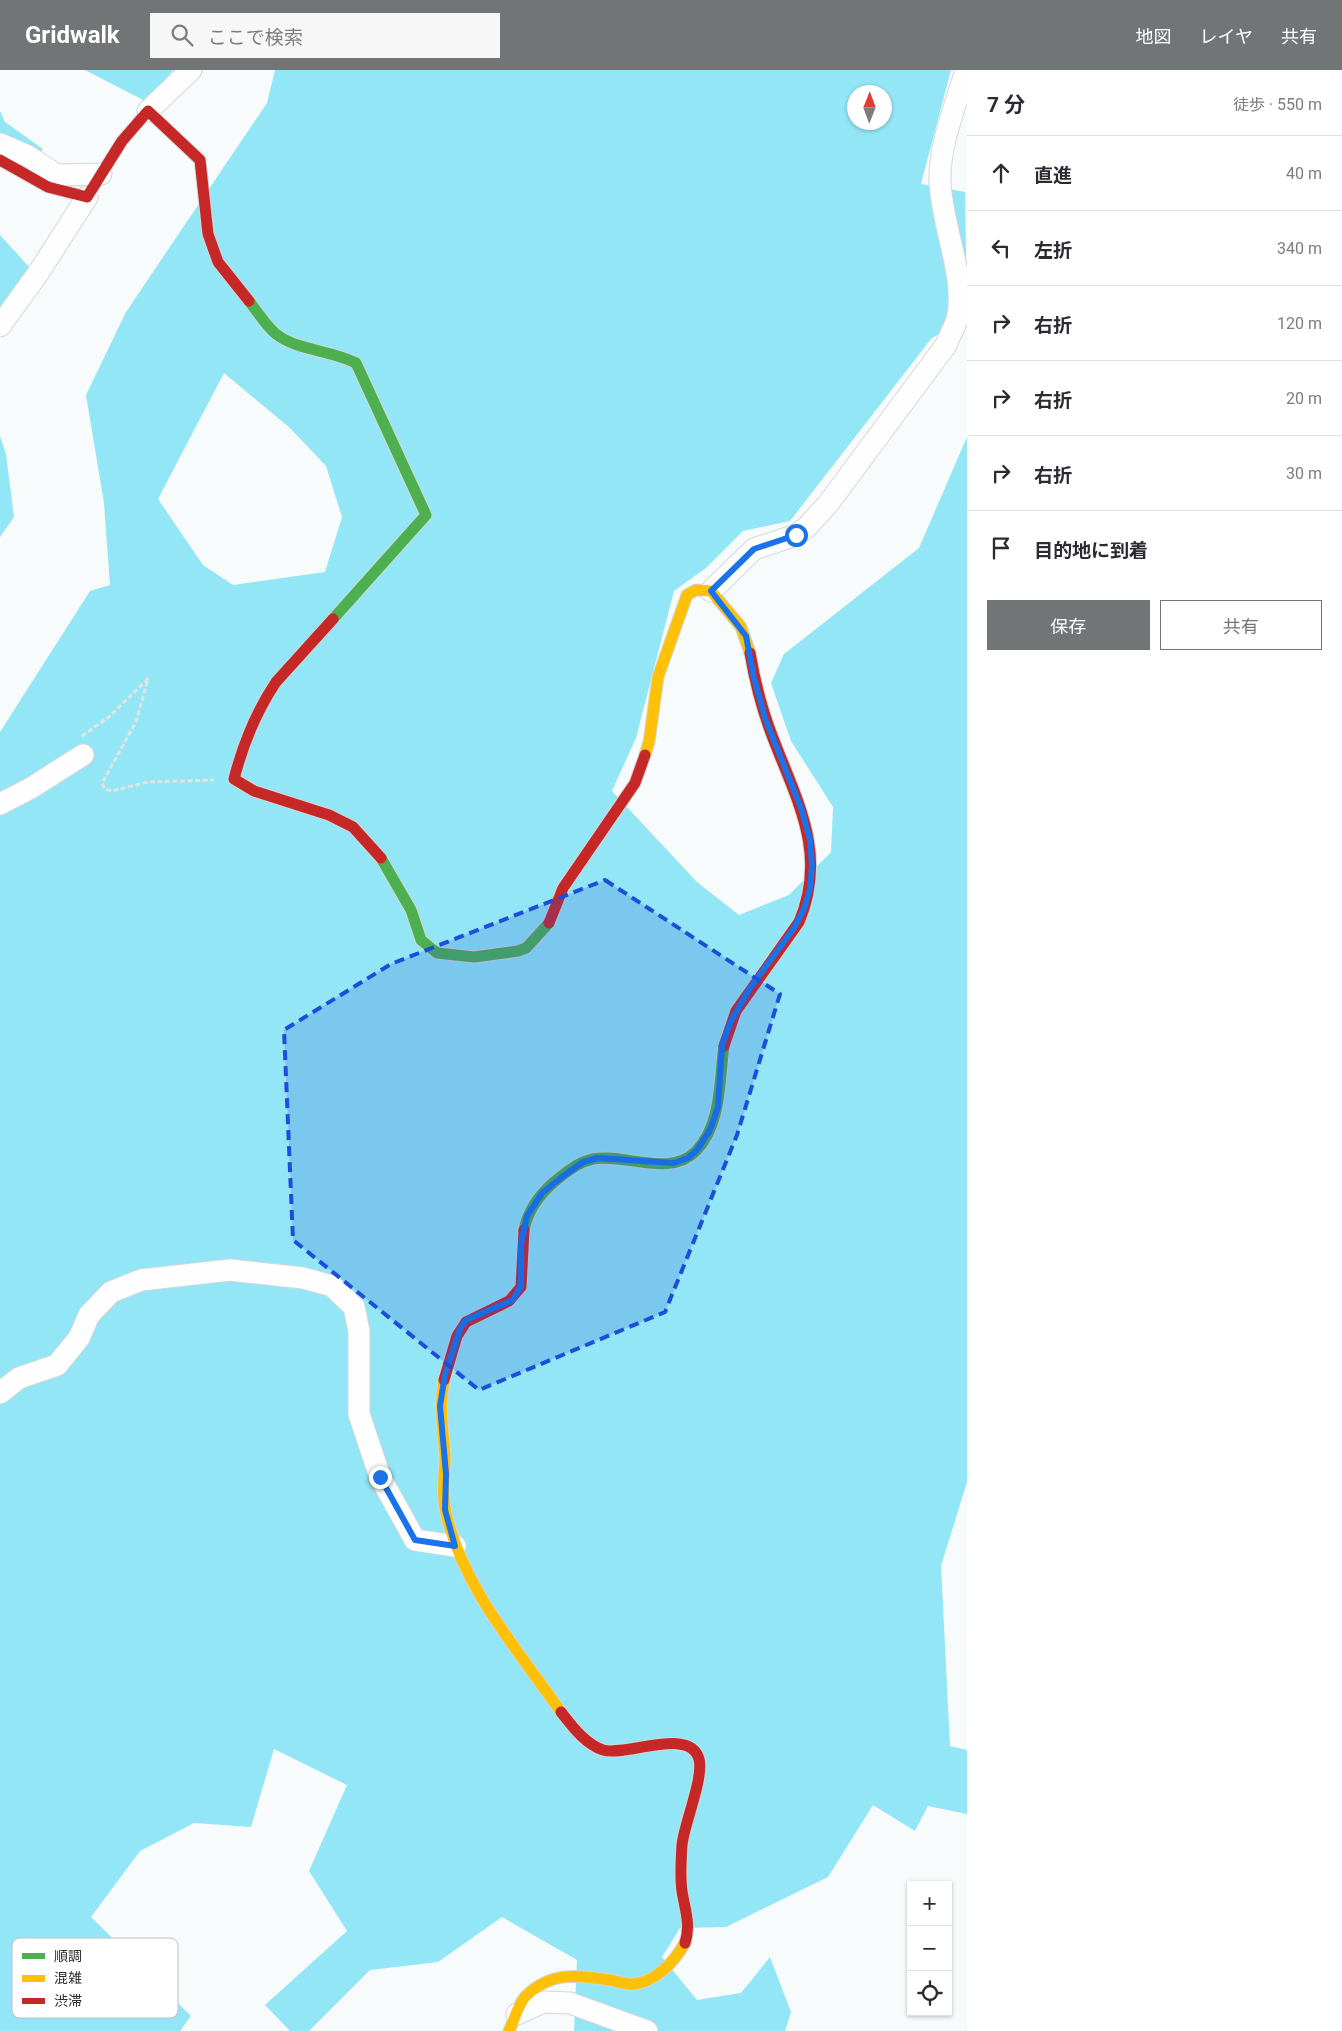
<!DOCTYPE html>
<html lang="ja">
<meta charset="utf-8">
<style>
body{margin:0;font-family:Roboto,"Noto Sans JP",sans-serif;background:#f7f7f7;color:#2b2b33}
.controls{position:absolute;right:15px;bottom:15px;display:grid;overflow:hidden;border-radius:0px;box-shadow:0 1px 4px #0004}
.controls button{width:45px;height:45px;display:grid;place-items:center;padding:0;border:0;border-bottom:1px solid #e1e1e2;background:#fff;color:#2b2b33;font:25px sans-serif}
.compass{position:absolute;left:847px;top:15px;width:45px;height:45px;border-radius:50%;background:#fff;box-shadow:0 1px 4px #0004;rotate:1deg}
.stop{position:absolute;width:15px;height:15px;margin:-11px;border:4px solid #1a73e8;border-radius:50%;background:#fff}
.stop.end{background:#1a73e8;border-color:#fff;box-shadow:0 1px 5px #0008}
.list{margin:0;padding:0;list-style:none}
h2{display:flex;justify-content:space-between;align-items:center;height:65px;margin:0;padding:0 20px;font-size:21px}
h2 small{font-size:16px;font-weight:400;color:#7c7c81}
.list li{display:grid;grid-template-columns:32px 1fr auto;gap:15px;align-items:center;box-sizing:border-box;height:75px;padding:0 20px;border-top:1px solid #e1e1e2}
.list b{display:block;font-size:19px;white-space:nowrap}
.list em{font-size:16px;font-style:normal;color:#7c7c81}
.actions{display:flex;gap:10px;padding:15px 20px}
.actions a{flex:1;padding:11px 0;border:1px solid #727576;border-radius:0px;text-align:center;font-size:18px;color:#727576}
.actions .main{background:#727576;color:#fff}
.icon{flex:none;width:28px;height:28px;fill:none;stroke:currentColor;stroke-width:2;stroke-linecap:round;stroke-linejoin:round}
.map{position:relative;flex:none;width:967px;height:1961px;overflow:hidden}
header{display:flex;align-items:center;gap:30px;box-sizing:border-box;height:70px;padding:0 25px;background:#727576;color:#fff}
header strong{font-size:24px}
nav{display:flex;gap:28px;margin-inline-start:auto;font-size:18px}
.search{width:350px;height:45px;background:#f7f7f7;display:flex;align-items:center;gap:12px;box-sizing:border-box;padding:0 18px;border-radius:0px;color:#7c7c81;font-size:19px}
main{display:flex}
aside{flex:1;background:#fff}
.map>svg:first-child{display:block}
.forest{fill:#93e6f5;fill-rule:evenodd}
.lines{fill:none;stroke-linecap:round;stroke-linejoin:round}
.street-casing{stroke:#d4d7d8;stroke-width:23}
.fast-casing{stroke:#d4d7d8;stroke-width:13}
.slow-casing{stroke:#d4d7d8;stroke-width:13}
.jam-casing{stroke:#d4d7d8;stroke-width:13}
.path{stroke:#e3e3e3;stroke-width:3;stroke-dasharray:5 2.5;stroke-linecap:butt}
.street{stroke:#fefeff;stroke-width:21}
.fast{stroke:#4caf50;stroke-width:11}
.slow{stroke:#ffc107;stroke-width:11}
.jam{stroke:#c62828;stroke-width:11}
.route{stroke:#1a73e8;stroke-width:6}
.marked{fill:#1d4ed8;fill-opacity:0.2;stroke:#1d4ed8;stroke-width:4;stroke-dasharray:10 6;stroke-linejoin:round}
.key{fill:#fff;stroke:#bfc0c0;stroke-width:1}
.key-label{font-size:14px;fill:#2b2d2e}
</style>
<header>
<strong>Gridwalk</strong>
<div class="search"><svg class="icon" aria-label="search" viewBox="0 0 24 24"><circle cx="10" cy="10" r="6"/><path d="M15 15l6 6"/></svg>ここで検索</div>
<nav><a>地図</a><a>レイヤ</a><a>共有</a></nav>
</header>
<main>
<div class="map">
<svg width="967" height="1961" viewBox="0 0 967 1961">
<rect width="100%" height="100%" fill="#f7fbfc"/>
<!-- forest -->
<path class="forest" d="M85,0H173L147,32Z
M275,0H951L921,114L965,122L967,246L931,269L790,451L743,461L706,498L674,521L636,668L612,721L697,812L739,845L789,825L831,782L833,737L791,671L771,613L784,584L919,478L967,367V1412L941,1496L950,1676L967,1680V1744L928,1736L915,1761L873,1735L828,1807L726,1857L680,1858L662,1887L697,1930L741,1923L770,1887L791,1942L785,1961H574L577,1890L502,1847L438,1892L370,1900L309,1961H290L265,1935L347,1861L309,1801L347,1715L274,1679L251,1757L194,1753L140,1781L91,1847L191,1946L180,1961H0V662L90,521L110,515L104,433L86,325L126,242L267,33ZM854,22H884V52H854ZM224,303L290,358L326,396L342,447L325,502L233,515L203,495L158,429Z
M0,41L5,52L43,79L39,86L0,66Z
M0,165L30,198L0,265Z
M0,366L6,384L14,447L0,467Z"/>
<g class="lines">
<!-- street casing -->
<g class="street-casing">
<path id="street" d="M148,41L191,0
M0,74L28,86L57,105L101,104
M0,256L39,202L87,127
M711,521L754,479L796,465L807,457L828,434L946,275C949,267 954,258 957,250C967,207 941,155 940,111C939,74 956,35 966,0
M0,734L31,718L83,685
M0,1323L19,1308L57,1295L79,1268L89,1245L111,1222L141,1210L230,1200L303,1208L332,1216L354,1237L359,1261V1344L380,1407L415,1470L455,1476
M517,1944L544,1932L570,1933L647,1961"/>
</g>
<!-- fast casing -->
<g class="fast-casing">
<path id="fast" d="M249,231C257,241 266,256 276,264C298,281 331,280 356,293L426,445L333,549
M381,788L411,840L421,870L437,883L474,887L518,881L526,878L549,853
M524,1160C528,1140 539,1125 554,1112C565,1103 578,1092 593,1089C625,1083 670,1108 696,1081C722,1054 719,1010 724,976"/>
</g>
<!-- slow casing -->
<g class="slow-casing">
<path id="slow" d="M645,685L649,672L658,607L687,525L696,520L711,521L741,557L750,583
M444,1310C439,1336 443,1360 445,1386C445,1404 441,1424 446,1443C463,1518 518,1580 561,1642
M509,1961C514,1951 518,1935 525,1927C550,1901 578,1905 610,1910C617,1911 626,1915 633,1914C656,1912 674,1892 685,1873"/>
</g>
<!-- jam casing -->
<g class="jam-casing">
<path id="jam" d="M0,90L48,117L87,127L122,71L148,41L200,90L208,164L218,192L249,231
M333,549L276,612C256,642 243,674 234,709L254,721L329,745L353,757L381,788
M549,853L563,818L635,713L645,685
M724,976L736,941L799,852C828,784 797,731 773,668C762,640 755,612 750,583
M444,1310L457,1266L466,1252L509,1231L521,1217L524,1160
M561,1642C572,1656 585,1674 603,1680C626,1687 690,1656 699,1689C704,1708 684,1754 682,1775C681,1790 680,1807 682,1821C685,1841 691,1854 685,1873"/>
</g>
<!-- path -->
<path class="path" d="M82,666L110,646L148,609L136,652L102,713L105,719L112,721L148,712L214,710"/>
<!-- street -->
<use href="#street" class="street"/>
<!-- fast -->
<use href="#fast" class="fast"/>
<!-- slow -->
<use href="#slow" class="slow"/>
<!-- jam -->
<use href="#jam" class="jam"/>
</g>
<g class="lines">
<!-- route -->
<path class="route" d="M380,1407L415,1470L455,1476L445,1440L446,1404L440,1336L445,1305L460,1259L466,1250L513,1230L521,1216V1174L527,1146L542,1123L562,1107L583,1092L598,1088L674,1093L688,1088L697,1080L710,1060L718,1037L722,975L731,951L750,918L794,858L804,839L810,819L812,796L810,770L801,738L765,648L754,608L746,566L711,521L754,479L796,465"/>
</g>
<!-- marked area -->
<path class="marked" d="M605,810L780,924L737,1065L665,1242L479,1320L293,1170L284,960L391,894Z"/>
<!-- legend -->
<rect x="12" y="1868" width="166" height="80" rx="8" class="key"/>
<rect x="22" y="1883" width="23" height="6" fill="#4caf50"/>
<rect x="22" y="1905" width="23" height="7" fill="#ffc107"/>
<rect x="22" y="1928" width="23" height="6" fill="#c62828"/>
<g class="key-label">
<text x="54" y="1891">順調</text>
<text x="54" y="1913">混雑</text>
<text x="54" y="1936">渋滞</text>
</g>
</svg>
<div class="controls">
<button>+</button>
<button>−</button>
<button><svg class="icon" aria-label="locate" viewBox="0 0 24 24"><circle cx="12" cy="12" r="6"/><path d="M12 2v4M12 18v4M2 12h4M18 12h4"/></svg></button>
</div>
<svg class="compass" viewBox="-18 -18 36 36"><path d="M0-13l5 13h-10z" fill="#e53935"/><path d="M0 13l5-13h-10z" fill="#7c7c81"/></svg>
<div class="stop" style="left:796px;top:465px"></div>
<div class="stop end" style="left:380px;top:1407px"></div>
</div>
<aside>
<h2>7 分<small>徒歩 · 550 m</small></h2>
<ul class="list">
<li><svg class="icon" aria-label="ahead" viewBox="0 0 24 24"><path d="M12 20V5M6 11l6-6 6 6"/></svg><div><b>直進</b></div><em>40 m</em></li>
<li><svg class="icon" aria-label="left" viewBox="0 0 24 24"><path d="M17 20v-9H6M10 6l-5 5 5 5"/></svg><div><b>左折</b></div><em>340 m</em></li>
<li><svg class="icon" aria-label="right" viewBox="0 0 24 24"><path d="M7 20v-9h11M14 6l5 5-5 5"/></svg><div><b>右折</b></div><em>120 m</em></li>
<li><svg class="icon" aria-label="right" viewBox="0 0 24 24"><path d="M7 20v-9h11M14 6l5 5-5 5"/></svg><div><b>右折</b></div><em>20 m</em></li>
<li><svg class="icon" aria-label="right" viewBox="0 0 24 24"><path d="M7 20v-9h11M14 6l5 5-5 5"/></svg><div><b>右折</b></div><em>30 m</em></li>
<li><svg class="icon" aria-label="arrive" viewBox="0 0 24 24"><path d="M6 21V4h12l-3 4 3 4H6"/></svg><div><b>目的地に到着</b></div></li>
</ul>
<div class="actions"><a class="main">保存</a><a>共有</a></div>
</aside>
</main>
